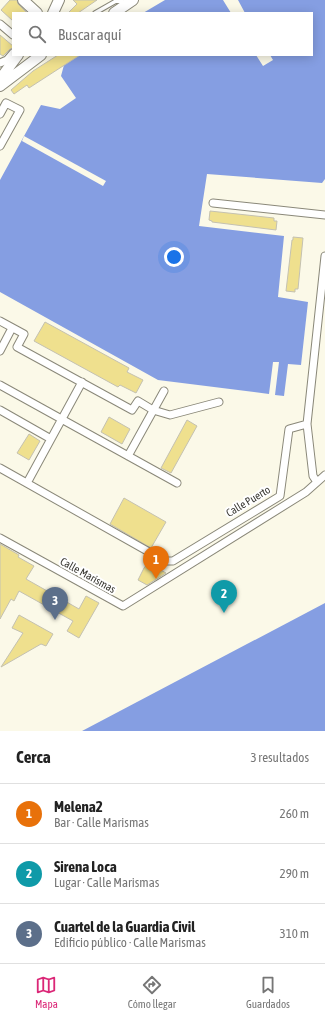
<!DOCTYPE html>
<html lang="es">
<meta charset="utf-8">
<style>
body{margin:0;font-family:"Asap Condensed",sans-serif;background:#f6f6f6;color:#222}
.you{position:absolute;left:174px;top:257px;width:14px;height:14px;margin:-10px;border:3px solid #fff;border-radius:50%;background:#1a73e8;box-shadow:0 0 0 6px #1a73e833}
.badge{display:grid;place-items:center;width:26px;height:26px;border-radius:50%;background:#db2777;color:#fff;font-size:13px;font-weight:700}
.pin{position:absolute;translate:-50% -33px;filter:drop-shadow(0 1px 2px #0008)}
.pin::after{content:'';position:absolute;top:21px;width:14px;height:12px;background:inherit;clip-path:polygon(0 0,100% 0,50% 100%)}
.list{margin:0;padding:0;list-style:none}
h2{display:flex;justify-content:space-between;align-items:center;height:52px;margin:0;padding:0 16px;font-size:17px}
h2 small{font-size:13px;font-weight:400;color:#767676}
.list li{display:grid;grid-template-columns:26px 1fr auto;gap:12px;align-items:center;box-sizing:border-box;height:60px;padding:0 16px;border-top:1px solid #e0e0e0}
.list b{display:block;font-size:15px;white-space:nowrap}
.list p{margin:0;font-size:13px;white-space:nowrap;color:#767676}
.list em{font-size:13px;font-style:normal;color:#767676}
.icon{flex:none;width:22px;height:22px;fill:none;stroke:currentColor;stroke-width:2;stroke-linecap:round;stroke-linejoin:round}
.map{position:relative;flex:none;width:325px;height:731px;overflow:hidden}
.search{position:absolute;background:#fff;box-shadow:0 2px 10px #0003;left:12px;right:12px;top:12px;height:44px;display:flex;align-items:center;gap:10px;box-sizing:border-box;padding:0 14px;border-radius:0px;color:#767676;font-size:15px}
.sheet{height:232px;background:#fff}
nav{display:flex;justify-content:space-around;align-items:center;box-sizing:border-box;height:56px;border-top:1px solid #e0e0e0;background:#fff;font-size:11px;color:#767676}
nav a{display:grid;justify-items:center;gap:2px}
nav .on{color:#db2777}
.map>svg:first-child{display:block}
.water{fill:#859ee2}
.pier{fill:#fbf9e8}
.building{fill:#efe08e;stroke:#c4c1b1}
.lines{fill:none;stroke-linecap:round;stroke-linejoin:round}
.lane-casing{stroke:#8a8879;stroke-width:5.5}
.street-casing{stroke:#8a8879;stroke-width:9}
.secondary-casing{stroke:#8a8879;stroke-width:12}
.lane{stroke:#fff;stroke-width:3.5}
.street{stroke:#fff;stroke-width:7}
.secondary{stroke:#fff;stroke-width:10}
.labels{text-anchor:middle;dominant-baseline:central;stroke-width:4;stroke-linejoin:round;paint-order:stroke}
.street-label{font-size:11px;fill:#383731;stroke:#fff}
</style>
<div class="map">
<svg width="325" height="731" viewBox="0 0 325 731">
<rect width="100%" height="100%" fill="#fbf9e8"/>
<!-- water -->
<path class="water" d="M165,0H223L231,13H143Z
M238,0H325V179L322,183L207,174L199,226L284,236L278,297L308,302L301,365L288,364L284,396L275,395L279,362H273L269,394L158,380L0,292V180L41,105L60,109L76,98L61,76L64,65L80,55H256L263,66L273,60L270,55H312V13H245Z
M325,603V731H82Z"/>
<!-- pier -->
<path class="pier" d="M24,136L106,181L103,186L22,141Z"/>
<!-- building -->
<path class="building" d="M10,0H17L18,4L27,13H13V21L1,10Z
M73,0H97L78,13H68L77,4Z
M0,35L13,46V48L10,49L3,56L0,54Z
M58,55H80L29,88L27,85L14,94L11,90L33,71Z
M210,211L274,218V221H277L276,230L212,222V221L209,220Z
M293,237L303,238L298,289H295V292L286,291L292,240H293Z
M45,322L129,368L127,372L143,380L136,393L120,385L118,387L34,341Z
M109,417L130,429L122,444L101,432Z
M187,420L197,426L171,473L161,468Z
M29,434L40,441L29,460L17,453Z
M124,498L166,522L151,548L110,524Z
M0,544L19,555L18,557L34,566L26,579L79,609L86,596L99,603L79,638L67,631L73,621L19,591L14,601L11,599L0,619Z
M148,563L166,573L147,585L138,580L144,568Z
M19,615L53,634L46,646L41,644L1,667L23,633L12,628Z"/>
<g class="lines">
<!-- lane casing -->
<g class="lane-casing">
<path id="lane" d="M95,13L116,1L125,2"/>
</g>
<!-- street casing -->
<g class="street-casing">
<path id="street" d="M0,24L13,35
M0,63L7,60L13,53
M0,114L6,103L20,110L0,146
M213,203L325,215
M0,321L24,334L17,347L132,410L138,401L153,410L170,415L219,402
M0,351L12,328
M0,385L177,483
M0,410L51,439
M307,424L313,476L317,482
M128,456L164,391
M0,468L165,561H173L280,496L289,429L307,424L325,256
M27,483L82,382
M0,538L123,606L306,492L325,475"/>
</g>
<!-- secondary casing -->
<g class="secondary-casing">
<path id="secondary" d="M23,0L37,13
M53,13L59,0
M114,13L133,0
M0,79L18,55
M0,86L41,55"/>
</g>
<!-- lane -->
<use href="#lane" class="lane"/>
<!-- street -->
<use href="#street" class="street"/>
<!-- secondary -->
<use href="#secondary" class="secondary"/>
</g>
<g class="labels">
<!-- street labels -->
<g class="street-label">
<text transform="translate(248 501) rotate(-31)">Calle Puerto</text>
<text transform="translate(88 575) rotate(29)">Calle Marismas</text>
</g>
</g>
</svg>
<div class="you"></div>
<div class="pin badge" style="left:156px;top:579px;background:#e8710a">1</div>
<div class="pin badge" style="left:224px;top:613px;background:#0f9aa8">2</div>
<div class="pin badge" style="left:55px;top:620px;background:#5c6f8a">3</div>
<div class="search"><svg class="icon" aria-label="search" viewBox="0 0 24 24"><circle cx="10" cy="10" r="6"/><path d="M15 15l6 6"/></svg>Buscar aquí</div>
</div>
<section class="sheet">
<h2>Cerca<small>3 resultados</small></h2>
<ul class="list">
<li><span class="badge" style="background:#e8710a">1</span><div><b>Melena2</b><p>Bar · Calle Marismas</p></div><em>260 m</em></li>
<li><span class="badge" style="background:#0f9aa8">2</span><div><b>Sirena Loca</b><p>Lugar · Calle Marismas</p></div><em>290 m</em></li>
<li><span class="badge" style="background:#5c6f8a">3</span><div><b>Cuartel de la Guardia Civil</b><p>Edificio público · Calle Marismas</p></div><em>310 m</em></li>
</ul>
</section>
<nav>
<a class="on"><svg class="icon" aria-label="map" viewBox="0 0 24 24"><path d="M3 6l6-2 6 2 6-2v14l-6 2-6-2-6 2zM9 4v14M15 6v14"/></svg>Mapa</a>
<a><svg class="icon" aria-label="directions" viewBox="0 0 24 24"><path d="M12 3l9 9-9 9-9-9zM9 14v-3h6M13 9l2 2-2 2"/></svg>Cómo llegar</a>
<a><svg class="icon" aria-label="saved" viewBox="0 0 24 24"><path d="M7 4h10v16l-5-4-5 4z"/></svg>Guardados</a>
</nav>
